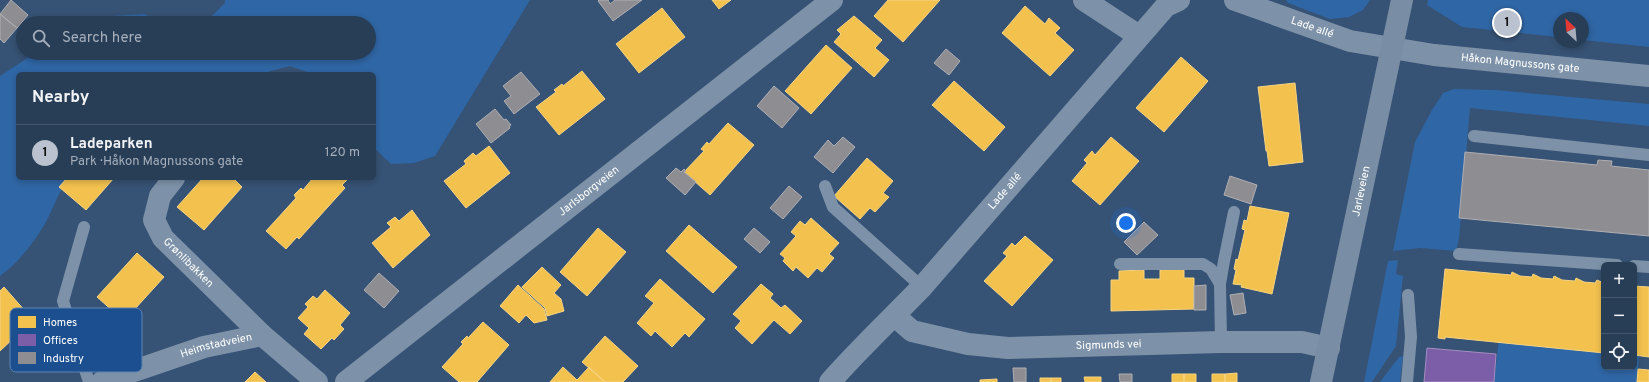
<!DOCTYPE html>
<meta charset="utf-8">
<style>
body{margin:0;font-family:Overpass,sans-serif;background:#344961;color:#f1f3f6}
.controls{position:absolute;right:12px;bottom:12px;display:grid;overflow:hidden;border-radius:6px;box-shadow:0 2px 6px #0003}
.controls button{width:36px;height:36px;display:grid;place-items:center;padding:0;border:0;border-bottom:1px solid #44576d;background:#283e57;color:#f1f3f6;font:20px sans-serif}
.compass{position:absolute;left:1553px;top:12px;width:36px;height:36px;border-radius:50%;background:#283e57;box-shadow:0 2px 6px #0003;rotate:334deg}
.you{position:absolute;left:1126px;top:223px;width:14px;height:14px;margin:-10px;border:3px solid #fff;border-radius:50%;background:#1a73e8;box-shadow:0 0 0 6px #1a73e833}
.badge{display:grid;place-items:center;width:26px;height:26px;border-radius:50%;background:#b9c2ce;color:#111;font-size:13px;font-weight:700}
.pin{position:absolute;translate:-50% -50%;border:2px solid #fff;box-shadow:0 1px 4px #0006}
.list{margin:0;padding:0;list-style:none}
h2{display:flex;justify-content:space-between;align-items:center;height:52px;margin:0;padding:0 16px;font-size:17px}
h2 small{font-size:13px;font-weight:400;color:#a5aeba}
.list li{display:grid;grid-template-columns:26px 1fr auto;gap:12px;align-items:center;box-sizing:border-box;height:56px;padding:0 16px;border-top:1px solid #44576d}
.list b{display:block;font-size:15px;white-space:nowrap}
.list p{margin:0;font-size:13px;white-space:nowrap;color:#a5aeba}
.list em{font-size:13px;font-style:normal;color:#a5aeba}
.icon{flex:none;width:22px;height:22px;fill:none;stroke:currentColor;stroke-width:2;stroke-linecap:round;stroke-linejoin:round}
.map{position:relative;flex:none;width:1649px;height:382px;overflow:hidden}
.search{position:absolute;background:#283e57;box-shadow:0 2px 6px #0003;left:16px;top:16px;width:360px;height:44px;display:flex;align-items:center;gap:10px;box-sizing:border-box;padding:0 14px;border-radius:22px;color:#a5aeba;font-size:15px}
.panel{position:absolute;background:#283e57;box-shadow:0 2px 6px #0003;left:16px;top:72px;width:360px;height:108px;border-radius:6px}
.map>svg:first-child{display:block}
.green{fill:#2f66a5}
.homes{fill:#f2c14e;stroke:#f6d483}
.offices{fill:#7b5ea7;stroke:#a38ec1}
.industry{fill:#8d8d92;stroke:#afafb3}
.lines{fill:none;stroke-linecap:round;stroke-linejoin:round}
.service{stroke:#7d92a8;stroke-width:12}
.minor{stroke:#7d92a8;stroke-width:22}
.secondary{stroke:#798da4;stroke-width:22}
.labels{text-anchor:middle;dominant-baseline:central;stroke-width:4;stroke-linejoin:round;paint-order:stroke}
.street-label{font-size:11px;fill:#fff;stroke:#1b4f8f}
.key{fill:#1b4f8f;stroke:#5f84b1;stroke-width:1}
.key-label{font-size:11px;fill:#fff}
</style>
<div class="map">
<svg width="1649" height="382" viewBox="0 0 1649 382">
<rect width="100%" height="100%" fill="#365274"/>
<!-- green -->
<path class="green" d="M225,0H530L435,156L414,163L391,164L374,148V74H313L290,66L260,74H18V178H69C57,193 53,211 43,227C32,245 17,264 0,276V76L35,53H369V23H205L225,3Z
M1286,0H1370L1363,10L1349,17L1330,19L1288,3Z
M1428,0H1649V47L1583,40V18H1559V37L1462,27L1427,5Z
M145,14L161,23H96L112,16Z
M1454,89L1495,90L1649,104V126L1470,108L1459,239L1456,251L1420,248L1393,251L1415,142L1432,110L1443,93Z
M1398,260L1396,274L1403,276L1396,346L1372,382H1364L1388,261Z
M1499,338L1604,346V367H1634V349H1640L1637,382H1494Z
M1403,356L1400,382H1380L1399,357Z"/>
<!-- homes -->
<path class="homes" d="M712,0H731L719,9Z
M888,0H940L903,42L874,16Z
M1025,6L1045,24L1049,18L1060,28L1055,33L1074,50L1050,76L1002,33Z
M662,8L685,37L639,73L616,44Z
M854,16L882,40L875,48L889,60L874,77L834,42L841,34L837,30Z
M826,45L852,68L811,114L785,91Z
M1181,57L1208,81L1164,132L1136,108Z
M582,71L605,99L559,135L536,107L556,92L554,90L562,84L563,86Z
M954,81L1005,127L984,151L932,105Z
M1295,83L1303,162L1269,166L1267,151H1266L1258,87Z
M728,123L754,145L710,195L684,172L704,151L701,149L707,142L709,144Z
M1111,137L1139,161L1100,205L1072,181L1087,163L1084,160L1092,151L1095,155Z
M489,146L510,173L466,208L444,181L466,164L464,161L473,153L476,156Z
M867,158L893,181L883,193L889,197L875,212L870,208L860,219L834,196Z
M67,178H114L86,210L59,187Z
M203,178H233L242,187L204,230L177,207Z
M313,178H349L342,185L345,188L299,239L297,237L286,249L266,231L296,198L294,195L301,188L303,190Z
M1250,206L1289,213L1272,294L1241,287L1242,285L1233,284L1236,270L1234,269L1236,259L1238,260L1245,230L1242,229L1244,220L1247,221Z
M412,210L430,235L393,268L372,243L391,227L387,223L395,217L399,221Z
M811,218L839,243L829,254L834,258L822,272L817,268L808,278L796,267L793,271L783,261L785,258L780,254L796,236L791,232L800,221L805,225Z
M689,225L737,267L713,293L666,251Z
M598,228L626,252L587,296L560,272Z
M1025,236L1053,260L1012,306L984,281L1007,256L1003,253L1012,243L1015,246Z
M137,253L164,277L124,321L97,297Z
M542,267L561,285L554,293L561,299L564,311L547,316L545,308L522,287Z
M1184,269V278H1194V309L1111,311V280H1119V271L1144,270V279H1160V270Z
M1445,269L1511,275L1512,272L1520,276L1532,277L1533,274L1541,278L1553,279L1554,276L1562,280L1575,281L1576,278L1584,282L1595,283L1597,280L1604,283V353L1445,337V339L1438,338Z
M660,279L705,319L689,337L685,333L672,347L655,331L651,336L637,323L654,303L645,296Z
M761,284L773,294L770,298L781,308L785,305L802,321L790,334L774,320L752,344L735,328L741,321L733,314Z
M518,285L544,309L547,320L534,323L526,315L519,323L500,306Z
M1634,286L1649,287V357L1634,355Z
M4,287L26,312L28,310L38,322L37,323L40,327L24,342L17,335L0,351V291Z
M325,290L350,313L340,325L344,329L334,340L332,338L321,349L304,334L309,328L298,318L308,307L305,304L313,296L317,299Z
M483,322L509,345L477,382H459L442,367L463,344L461,342L467,336L468,338Z
M605,336L638,366L623,382H605L582,362Z
M563,367L577,380L589,367L605,382H550Z
M1638,369L1649,370V382H1637Z
M255,372L266,382H245Z
M1237,373V382H1225V374Z
M1172,374H1184V382H1172Z
M1184,374H1196V382H1184Z
M1212,374H1225V382H1212Z
M1084,377H1101V382H1085Z
M1040,378H1051V382H1040Z
M1051,378H1061V382H1051Z
M997,379V382H980V380Z"/>
<!-- offices -->
<path class="offices" d="M1427,348L1496,354L1494,382H1424Z"/>
<!-- industry -->
<path class="industry" d="M11,0L28,15L17,28L0,14Z
M599,0H608L610,4L615,0H642L613,21L598,1Z
M0,14L17,28L4,43L0,39Z
M946,49L960,61L949,75L934,63Z
M521,72L540,94L514,114L504,101L511,96L503,86Z
M774,86L799,108L782,128L757,106Z
M495,109L504,120L506,119L511,125L509,126L510,128L491,143L476,124Z
M843,137L855,147L833,173L814,157L828,140L834,146Z
M1465,152L1597,165L1598,160L1612,161L1611,166L1649,170V236L1459,218Z
M676,168L681,172L684,169L686,171L684,172L696,182L685,195L666,178Z
M1230,176L1257,185L1251,204L1224,195Z
M789,186L802,197L783,219L770,208Z
M1144,222L1158,235L1137,255L1124,242Z
M754,228L770,242L760,253L744,239Z
M379,273L399,291L384,308L364,290Z
M1206,285V310H1194V286Z
M1243,293L1246,313L1234,315L1230,295Z
M1013,368H1026V382H1014Z
M1119,374H1132V382H1120Z"/>
<g class="lines">
<!-- service -->
<path class="service" d="M1474,136L1649,155
M825,186L833,207L922,287
M84,227L63,301L89,382
M1459,254L1617,265
M1120,264H1203L1211,269L1220,284
M1634,266L1649,267
M1221,342L1220,284L1224,261L1234,212
M1407,382L1411,337L1408,295"/>
<!-- minor -->
<g class="minor">
<path d="M1084,0L1139,36"/>
<path id="s1" d="M1235,0L1350,41L1434,55L1649,76"/>
<path id="s2" d="M174,178L160,196L154,220L163,238L262,335"/>
<path id="s3" d="M895,316L912,331L968,344L1008,348L1221,342H1302L1329,348"/>
<path id="s4" d="M102,382L204,347L262,335L317,382"/>
<path id="s5" d="M346,382L832,0"/>
<path id="s6" d="M830,382C859,349 891,319 922,287L1166,6L1179,0"/>
</g>
<!-- secondary -->
<path class="secondary" id="s7" d="M1321,382L1402,0"/>
</g>
<g class="labels">
<!-- street labels -->
<g class="street-label">
<text stroke="none"><textPath href="#s1" startOffset="82">Lade allé</textPath></text>
<text stroke="none"><textPath href="#s1" startOffset="294">Håkon Magnussons gate</textPath></text>
<text stroke="none"><textPath href="#s5" startOffset="309">Jarlsborgveien</textPath></text>
<text stroke="none"><textPath href="#s6" startOffset="259">Lade allé</textPath></text>
<text stroke="none"><textPath href="#s7" startOffset="195">Jarleveien</textPath></text>
<text stroke="none"><textPath href="#s2" startOffset="103">Grønlibakken</textPath></text>
<text stroke="none"><textPath href="#s3" startOffset="221">Sigmunds vei</textPath></text>
<text stroke="none"><textPath href="#s4" startOffset="120">Heimstadveien</textPath></text>
</g>
</g>
<!-- legend -->
<rect x="10" y="308" width="132" height="64" rx="6" class="key"/>
<rect x="18" y="316" width="18" height="12" fill="#f2c14e"/>
<rect x="18" y="334" width="18" height="12" fill="#7b5ea7"/>
<rect x="18" y="352" width="18" height="12" fill="#8d8d92"/>
<g class="key-label">
<text x="43" y="326">Homes</text>
<text x="43" y="344">Offices</text>
<text x="43" y="362">Industry</text>
</g>
</svg>
<div class="controls">
<button>+</button>
<button>−</button>
<button><svg class="icon" aria-label="locate" viewBox="0 0 24 24"><circle cx="12" cy="12" r="6"/><path d="M12 2v4M12 18v4M2 12h4M18 12h4"/></svg></button>
</div>
<svg class="compass" viewBox="-18 -18 36 36"><path d="M0-13l5 13h-10z" fill="#e53935"/><path d="M0 13l5-13h-10z" fill="#a5aeba"/></svg>
<div class="you"></div>
<div class="pin badge" style="left:1507px;top:23px">1</div>
<div class="search"><svg class="icon" aria-label="search" viewBox="0 0 24 24"><circle cx="10" cy="10" r="6"/><path d="M15 15l6 6"/></svg>Search here</div>
<section class="panel">
<h2>Nearby<small></small></h2>
<ul class="list">
<li><span class="badge">1</span><div><b>Ladeparken</b><p>Park · Håkon Magnussons gate</p></div><em>120 m</em></li>
</ul>
</section>
</div>
